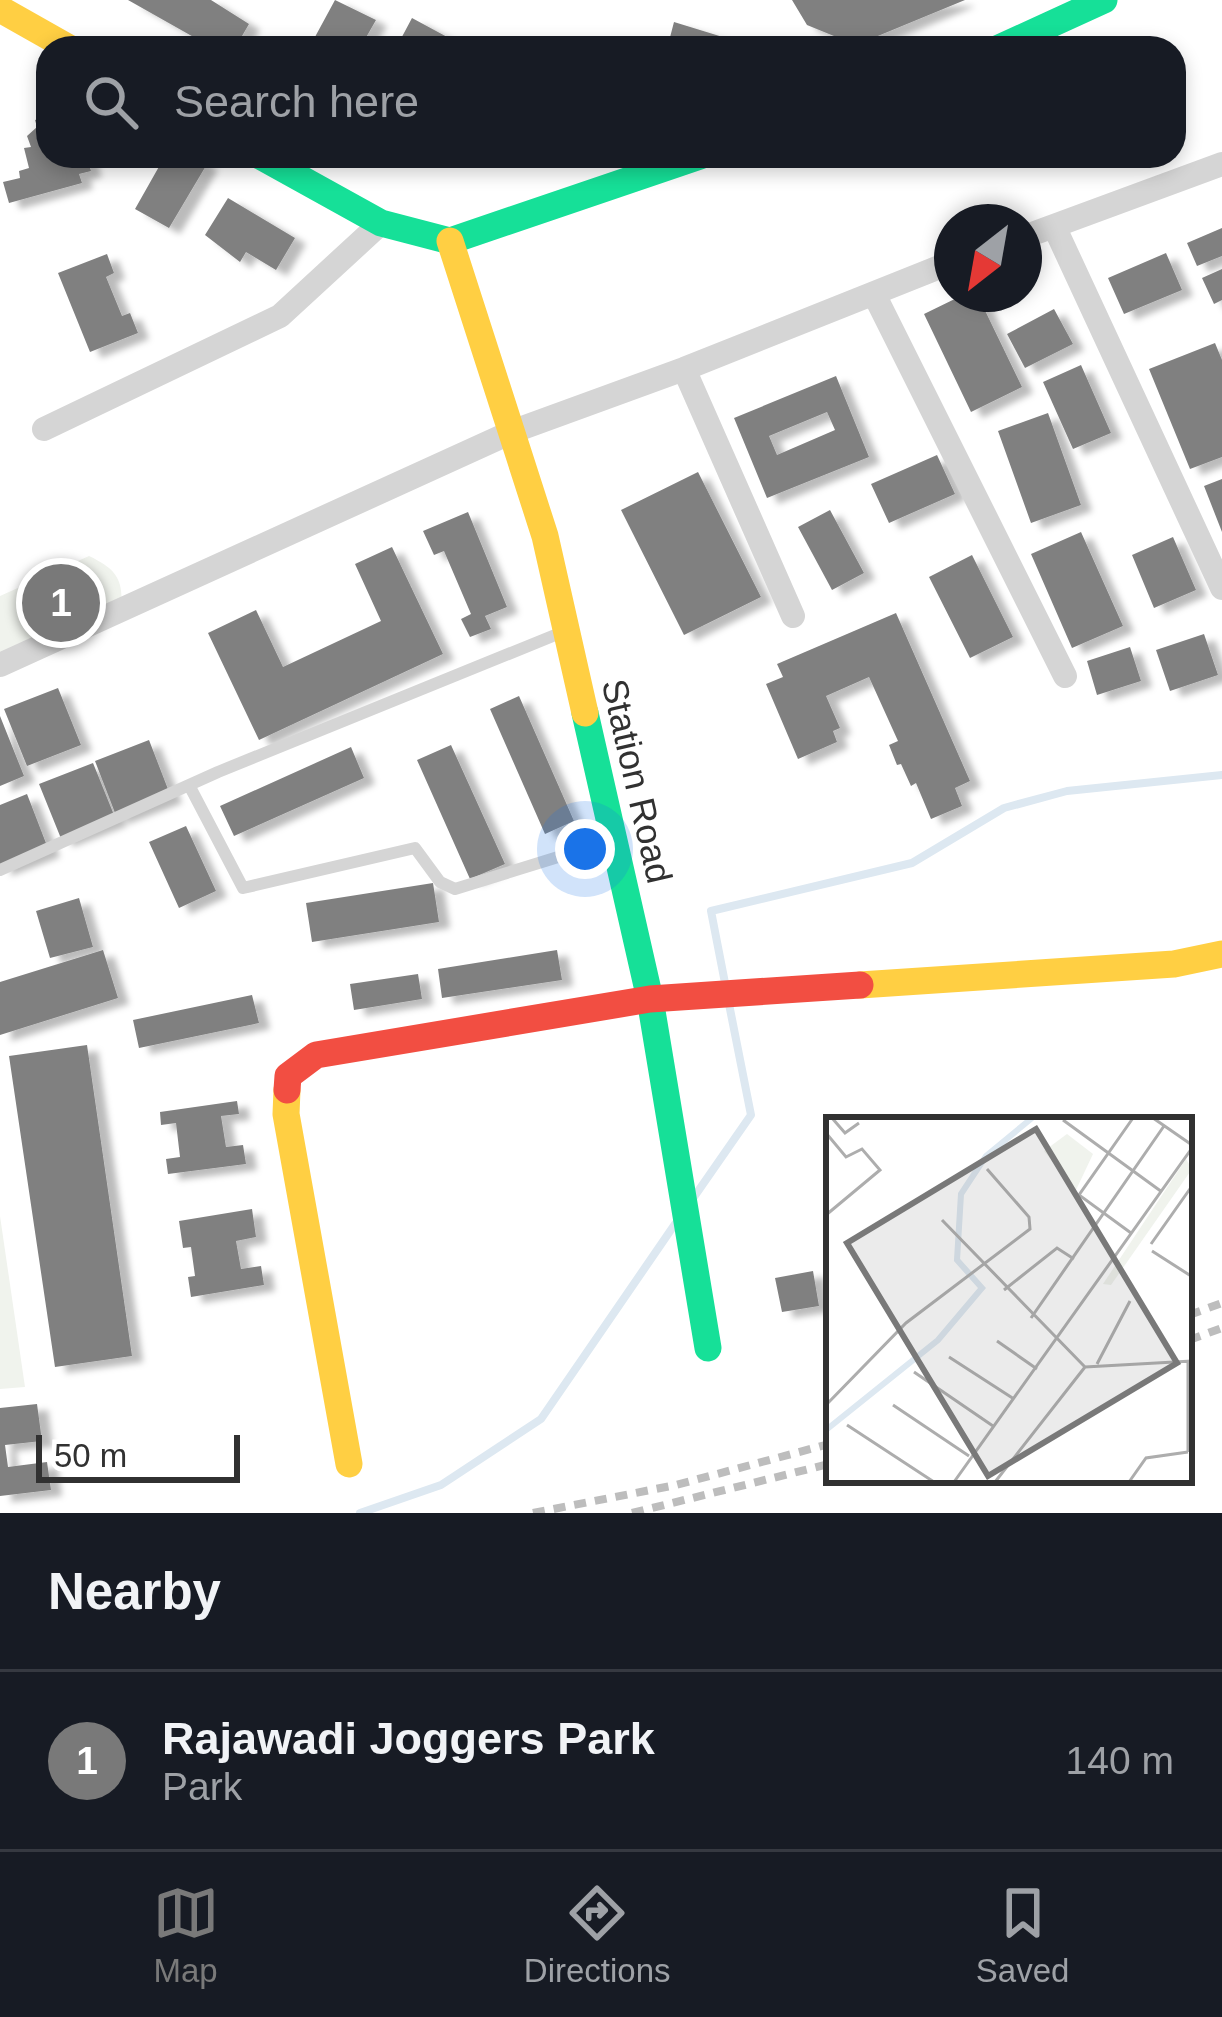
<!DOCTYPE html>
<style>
body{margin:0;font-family:Arial,sans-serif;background:#242831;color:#f1f3f6}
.compass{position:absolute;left:934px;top:204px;width:108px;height:108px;border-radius:50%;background:#171b24;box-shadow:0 6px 18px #0003;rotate:211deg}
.scale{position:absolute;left:36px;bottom:30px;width:204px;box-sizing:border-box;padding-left:12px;border:6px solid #313131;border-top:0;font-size:33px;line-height:42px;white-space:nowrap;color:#313131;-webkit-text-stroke:9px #fff;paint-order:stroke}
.you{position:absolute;left:585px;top:849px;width:42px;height:42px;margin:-30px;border:9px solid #fff;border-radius:50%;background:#1a73e8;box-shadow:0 0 0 18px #1a73e833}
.badge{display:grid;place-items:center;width:78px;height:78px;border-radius:50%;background:#797979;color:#fff;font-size:39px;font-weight:700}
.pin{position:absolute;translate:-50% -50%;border:6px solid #fff;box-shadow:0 3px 12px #0006}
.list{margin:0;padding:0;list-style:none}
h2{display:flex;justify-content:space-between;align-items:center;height:156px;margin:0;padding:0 48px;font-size:51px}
h2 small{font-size:39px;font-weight:400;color:#9ea1a6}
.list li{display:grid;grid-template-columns:78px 1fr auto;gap:36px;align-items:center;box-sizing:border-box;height:180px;padding:0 48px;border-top:3px solid #363941}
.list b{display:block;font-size:45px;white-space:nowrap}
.list p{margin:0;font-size:39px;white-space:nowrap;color:#9ea1a6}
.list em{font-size:39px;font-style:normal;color:#9ea1a6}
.icon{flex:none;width:66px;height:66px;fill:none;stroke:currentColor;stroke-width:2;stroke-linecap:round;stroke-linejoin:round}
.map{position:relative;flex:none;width:1222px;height:1513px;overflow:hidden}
.search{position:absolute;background:#171b24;box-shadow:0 6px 18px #0003;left:36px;right:36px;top:36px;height:132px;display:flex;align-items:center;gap:30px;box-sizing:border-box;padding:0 42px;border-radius:36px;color:#9ea1a6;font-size:45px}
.sheet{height:336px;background:#171b24}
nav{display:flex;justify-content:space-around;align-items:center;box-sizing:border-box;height:168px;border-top:3px solid #363941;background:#171b24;font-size:33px;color:#9ea1a6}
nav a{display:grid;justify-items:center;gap:6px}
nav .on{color:#797979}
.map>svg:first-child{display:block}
.green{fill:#f0f3ed}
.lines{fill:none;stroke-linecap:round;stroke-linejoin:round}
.stream{stroke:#dde8f1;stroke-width:8}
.building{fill:#808080;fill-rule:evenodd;filter:url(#shadow)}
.lane{stroke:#d5d5d5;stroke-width:12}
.street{stroke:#d5d5d5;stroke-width:24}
.fast{stroke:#16e098;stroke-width:27}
.slow{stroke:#ffcf43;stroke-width:27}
.jam{stroke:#f24e42;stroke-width:27}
.rail{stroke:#bdbdbd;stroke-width:8;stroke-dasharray:12 9;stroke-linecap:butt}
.labels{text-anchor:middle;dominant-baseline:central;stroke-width:12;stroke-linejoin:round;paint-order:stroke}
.street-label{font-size:36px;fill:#313131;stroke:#fff}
.inset-river{fill:none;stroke:#dde8f1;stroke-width:6}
.inset-road{fill:none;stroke:#adadad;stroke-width:3}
.view{fill:#797979;fill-opacity:0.15;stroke:#797979;stroke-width:6}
.inset-edge{fill:none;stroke:#313131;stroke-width:6}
</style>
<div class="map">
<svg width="1222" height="1513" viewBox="0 0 1222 1513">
<defs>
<filter id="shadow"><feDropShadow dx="11" dy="6" stdDeviation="3" flood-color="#0004"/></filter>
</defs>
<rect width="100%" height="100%" fill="#fff"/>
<!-- green -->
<path class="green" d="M89,556C116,569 124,579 121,610L0,663V596Z
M0,1216L25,1387L0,1389Z"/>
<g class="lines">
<!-- stream -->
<path class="stream" d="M725,983L711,911L912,863L1004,808L1067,791L1222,775
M694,1197L751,1115L729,1004
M360,1513L441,1485L541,1419L675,1224"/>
</g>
<!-- building -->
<path class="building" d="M128,0H211L249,24L235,48H213Z
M335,0L376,20L360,48H309Z
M792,0H965L856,45L807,25Z
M412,18L449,38L444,48H396Z
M674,22L726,38L723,48H656L657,42L668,45Z
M48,116V156H86L91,171L79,174L82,183L9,203L3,182L20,178L19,171L29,168L24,148L31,147L27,136L37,127L35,120Z
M165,156H193L207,164L169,228L135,209Z
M228,198L295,238L276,270L246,252L240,262L205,235Z
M1222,228V256L1197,266L1187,243Z
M1166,253L1182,290L1124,314L1108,278Z
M107,254L114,273L106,277L122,316L130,313L138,333L90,352L58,273Z
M1222,269V300L1214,304L1202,278Z
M965,294H977L1022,387L971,412L924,314Z
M1054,309L1073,344L1025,368L1007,334Z
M1215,343L1222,360V457L1190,469L1149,369Z
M1081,365L1111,433L1073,449L1043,382Z
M836,376L869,457L767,498L734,418ZM827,412L835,430L777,455L769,436Z
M1048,413L1081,505L1031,523L998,431Z
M937,455L955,494L889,523L871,484Z
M698,472L761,597L684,635L621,510Z
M1222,479V532L1204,486Z
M830,510L864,573L832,590L798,527Z
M468,512L507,607L485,616L491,629L470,637L461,619L471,614L444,551L434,555L423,531Z
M1081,532L1123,626L1072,648L1031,554Z
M1173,537L1196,590L1154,608L1132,555Z
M392,547L443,654L259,740L208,633L256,610L283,667L381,621L355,564Z
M972,555L1013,637L970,658L929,577Z
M896,613L970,781L955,788L962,806L931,819L916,783L911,786L901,764L897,765L889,745L898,741L869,677L826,696L840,728L833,731L837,742L798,759L766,684L783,677L777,664Z
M1204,634L1218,675L1170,691L1156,650Z
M1130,647L1141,681L1097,695L1087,661Z
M58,688L81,745L27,766L4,709Z
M519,696L574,821L545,834L490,709Z
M0,716L24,776L0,786Z
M149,740L171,797L117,818L95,761Z
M451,745L505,864L470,879L417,760Z
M351,747L364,778L234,836L220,806Z
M93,763L116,820L62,841L39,784Z
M27,794L49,851L0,870V805Z
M186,826L216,891L179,908L149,842Z
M433,883L439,922L312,942L306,903Z
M79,898L93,947L50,958L36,911Z
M103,950L118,998L0,1035V982Z
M557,950L562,980L442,998L438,969Z
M418,974L422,999L354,1010L350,984Z
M252,995L259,1023L139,1048L133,1020Z
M87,1045L132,1356L55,1367L9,1056Z
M237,1101L239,1114L221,1116L226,1147L243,1145L246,1164L168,1174L166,1159L180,1157L176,1123L161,1125L160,1112Z
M252,1209L256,1237L236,1241L241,1269L261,1266L264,1285L191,1297L188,1277L195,1276L191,1247L183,1248L179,1221Z
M813,1271L819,1306L782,1312L775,1278Z
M37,1404L42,1441L5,1445L8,1467L47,1462L51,1490L0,1496V1408Z"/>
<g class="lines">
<!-- lane -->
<path class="lane" d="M189,785L243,888L415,848L440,882L455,889L613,840
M0,870L218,772L565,631"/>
<!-- street -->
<path class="street" d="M1054,226L1222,588
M1024,237L1222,164
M874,294L1065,676
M684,369L793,616
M44,429L280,316L381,223
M0,665L514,431L684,369L952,262"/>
<!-- fast -->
<path class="fast" d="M999,48L1104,0
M260,156L381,223L450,241
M450,241L700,156
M585,713L650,999L708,1348"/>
<!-- slow -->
<path class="slow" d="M0,9L69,48
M450,241L545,536L585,713
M860,985L1174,964L1222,954
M287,1090L286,1114L349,1464"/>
<!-- jam -->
<path class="jam" d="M287,1090L288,1076L316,1055L650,999L860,985"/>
<!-- rail -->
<path class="rail" d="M1189,1315L1222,1303
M1189,1340L1222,1328
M533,1513L676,1485L829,1444
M632,1513L829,1464"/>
</g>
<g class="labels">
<!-- street labels -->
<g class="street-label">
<text transform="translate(637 781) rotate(77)">Station Road</text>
</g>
</g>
<!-- overview -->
<g transform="translate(826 1117)">
<rect width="366" height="366" fill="#fff"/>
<path d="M241,17L267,37L250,73L218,34ZM360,42L366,52L285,168L277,167Z" fill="#f0f3ed"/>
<path class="inset-river" d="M0,313L112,223L156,171L131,143L135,77L160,39L206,1"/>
<path class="inset-road" d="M6,1L19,16L33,6M327,1L366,28M237,3L336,75M0,16L20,40L36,32L54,53L0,98M116,103L259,250M305,116L253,78L307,1M325,127L366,69M326,134L365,159M178,173L231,131L248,142M205,201L338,9M171,224L211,252M123,240L188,282M271,247L304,184M259,250L366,244M88,255L167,309M0,288L80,206L204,112L203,100L161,52M67,288L143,339M21,308L108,365M362,335V244M128,365L366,31M169,365L259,250M303,365L320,341L362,335"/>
<path class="view" d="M210,12L351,246L162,359L21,126Z"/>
<rect width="366" height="366" class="inset-edge"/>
</g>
</svg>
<svg class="compass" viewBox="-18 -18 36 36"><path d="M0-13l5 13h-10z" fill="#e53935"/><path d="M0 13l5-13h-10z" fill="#9ea1a6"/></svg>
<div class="scale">50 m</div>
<div class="you"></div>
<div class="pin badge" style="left:61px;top:603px">1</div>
<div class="search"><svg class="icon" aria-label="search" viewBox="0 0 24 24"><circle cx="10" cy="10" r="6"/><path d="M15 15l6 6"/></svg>Search here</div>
</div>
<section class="sheet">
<h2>Nearby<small></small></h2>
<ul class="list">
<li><span class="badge">1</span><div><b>Rajawadi Joggers Park</b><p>Park</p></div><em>140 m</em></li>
</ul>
</section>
<nav>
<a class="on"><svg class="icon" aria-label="map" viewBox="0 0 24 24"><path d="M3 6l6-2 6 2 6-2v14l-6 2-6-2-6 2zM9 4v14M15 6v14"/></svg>Map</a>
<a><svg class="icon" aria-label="directions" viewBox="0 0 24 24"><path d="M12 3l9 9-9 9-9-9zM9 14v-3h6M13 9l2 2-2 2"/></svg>Directions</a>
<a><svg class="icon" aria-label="saved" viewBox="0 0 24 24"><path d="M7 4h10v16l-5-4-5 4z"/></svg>Saved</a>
</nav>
